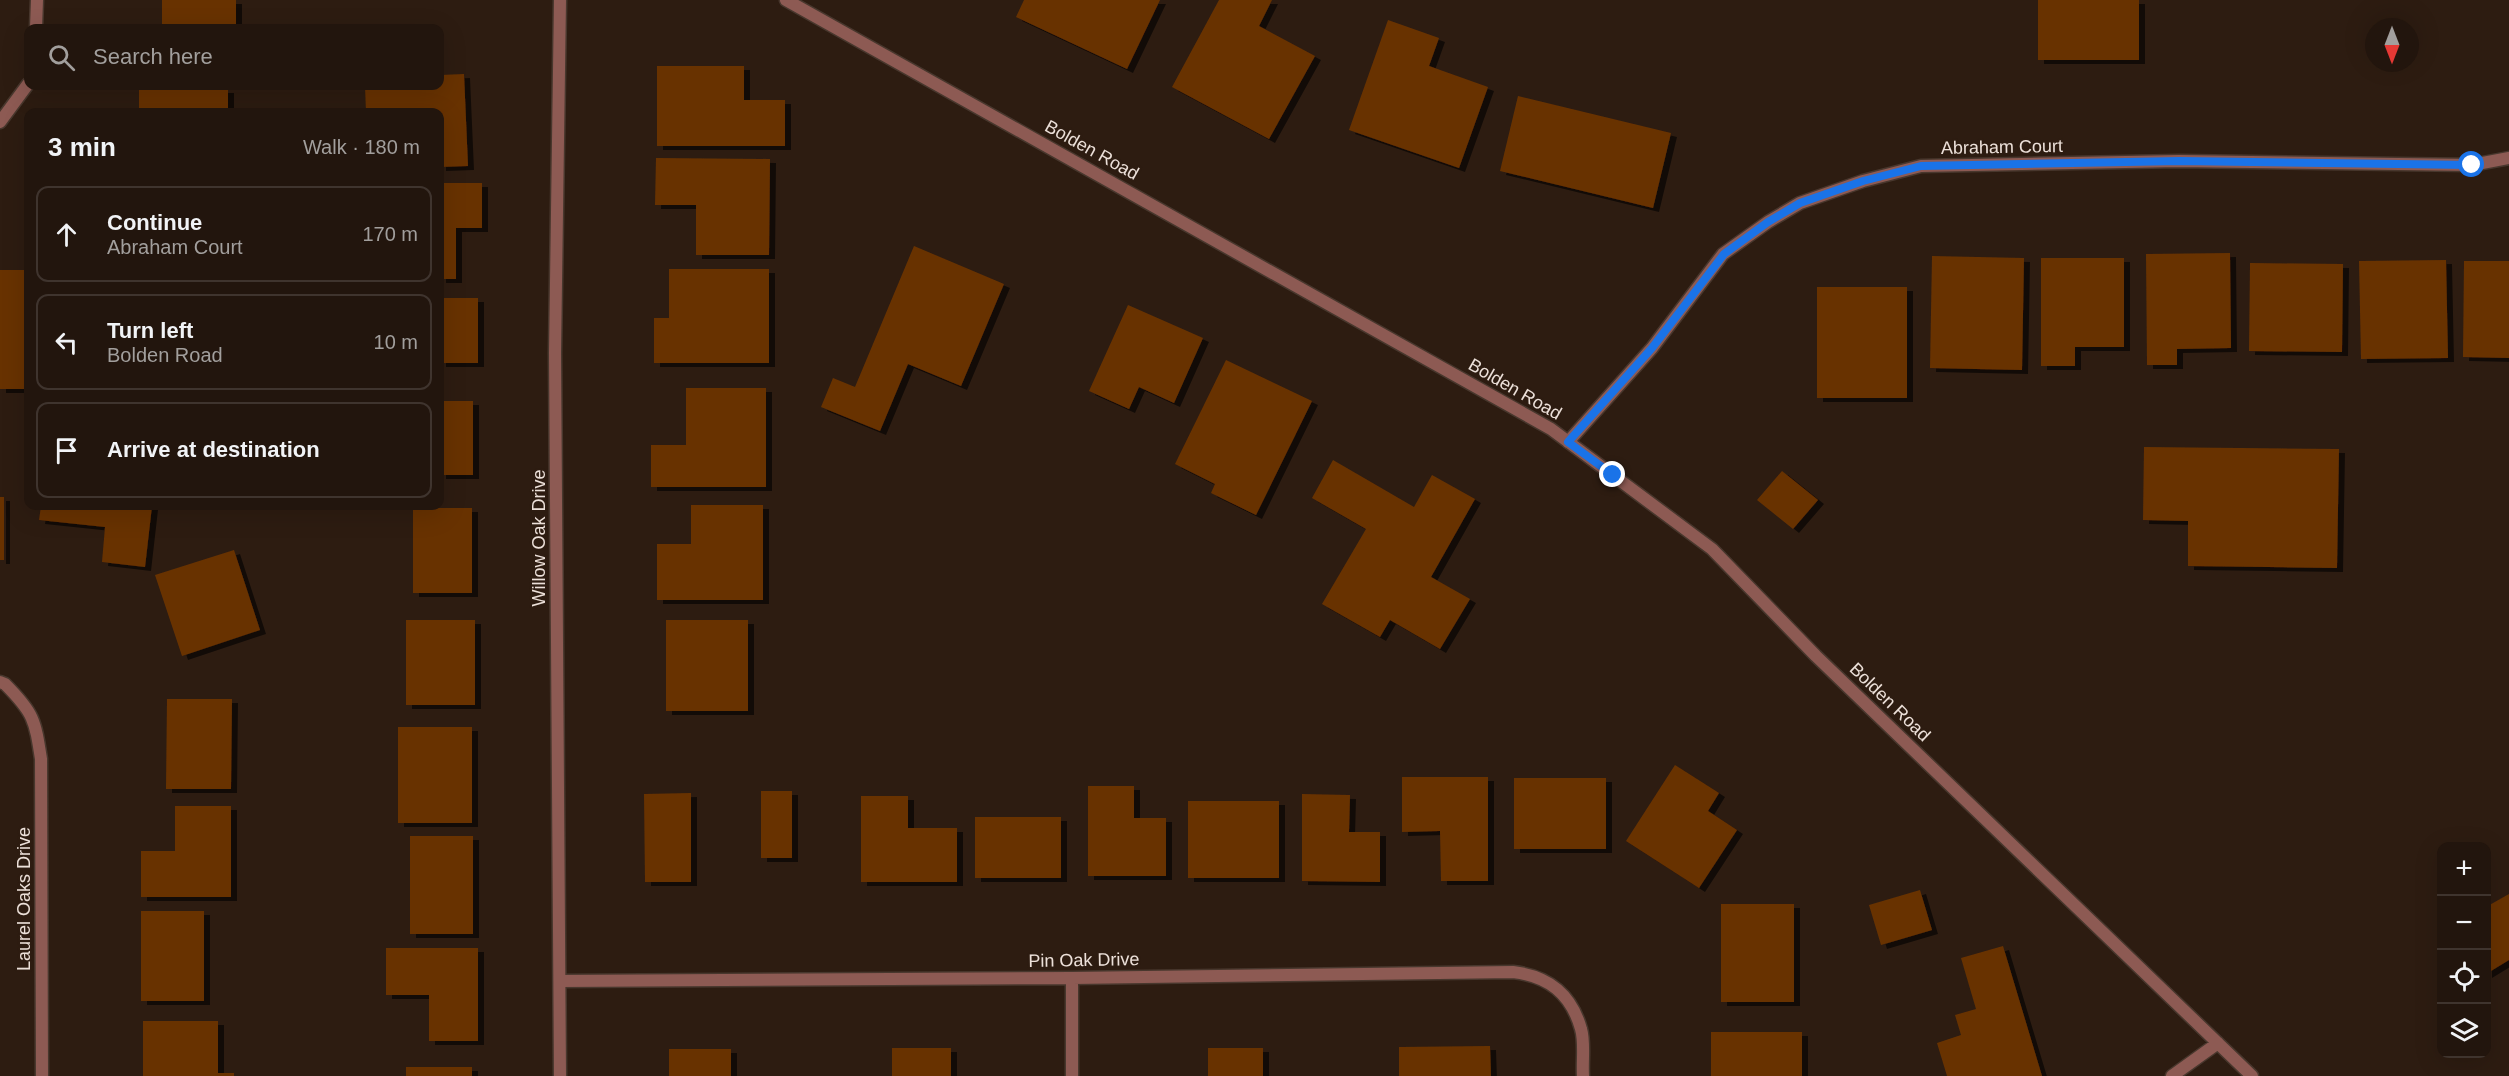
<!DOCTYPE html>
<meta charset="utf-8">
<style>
body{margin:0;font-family:Arial,sans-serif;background:#2e221b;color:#f1f3f6}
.controls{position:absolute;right:18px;bottom:18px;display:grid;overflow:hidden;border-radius:12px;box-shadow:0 6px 24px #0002}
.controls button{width:54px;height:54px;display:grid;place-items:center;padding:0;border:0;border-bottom:2px solid #3f342e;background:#22150d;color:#f1f3f6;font:30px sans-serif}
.compass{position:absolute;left:2365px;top:18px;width:54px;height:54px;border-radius:50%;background:#22150d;box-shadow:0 6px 24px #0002;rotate:180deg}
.stop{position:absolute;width:18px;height:18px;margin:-14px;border:4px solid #1a73e8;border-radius:50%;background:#fff}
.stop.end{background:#1a73e8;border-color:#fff;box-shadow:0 2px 6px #0008}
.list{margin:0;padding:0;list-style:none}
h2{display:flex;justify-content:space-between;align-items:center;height:78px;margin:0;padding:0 24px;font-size:26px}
h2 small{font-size:20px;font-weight:400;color:#a29f9d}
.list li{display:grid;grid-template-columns:39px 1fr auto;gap:18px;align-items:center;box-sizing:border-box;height:96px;margin:0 12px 12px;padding:0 12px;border:2px solid #3f342e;border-radius:12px}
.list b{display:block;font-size:22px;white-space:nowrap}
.list p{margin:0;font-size:20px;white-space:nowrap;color:#a29f9d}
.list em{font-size:20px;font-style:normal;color:#a29f9d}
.icon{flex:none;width:33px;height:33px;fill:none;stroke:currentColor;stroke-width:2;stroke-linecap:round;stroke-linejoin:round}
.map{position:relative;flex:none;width:2509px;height:1076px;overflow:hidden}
.search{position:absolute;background:#22150d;box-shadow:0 6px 24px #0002;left:24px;top:24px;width:420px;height:66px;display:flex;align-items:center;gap:15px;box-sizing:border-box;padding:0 21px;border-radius:12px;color:#a29f9d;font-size:22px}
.panel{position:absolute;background:#22150d;box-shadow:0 6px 24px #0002;left:24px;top:108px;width:420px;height:402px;border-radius:12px}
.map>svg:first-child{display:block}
.building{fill:#683205;filter:url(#shadow)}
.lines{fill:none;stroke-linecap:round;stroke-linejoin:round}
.street-casing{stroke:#48372d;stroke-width:15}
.street{stroke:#8d5a53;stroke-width:12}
.route{stroke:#1a73e8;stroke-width:8}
.labels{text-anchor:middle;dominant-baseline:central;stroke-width:4.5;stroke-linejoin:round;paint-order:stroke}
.street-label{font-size:18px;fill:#ece0d9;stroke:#2d1c11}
</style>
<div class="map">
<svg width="2509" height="1076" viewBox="0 0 2509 1076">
<defs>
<filter id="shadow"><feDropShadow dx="6" dy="4" stdDeviation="0" flood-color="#0009"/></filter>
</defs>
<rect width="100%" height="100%" fill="#2d1c11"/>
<!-- building -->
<path class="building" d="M162,0H236V28H132V25H162Z
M1024,0H1160L1127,69L1016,17Z
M1219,0H1272L1259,26L1315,56L1269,139L1172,87Z
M2038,0H2139V60H2038Z
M1388,20L1439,38L1429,66L1488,87L1459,168L1349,130Z
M657,66H744V100H785V146H657Z
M464,74L468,166L440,167V112H366L365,86H440V75Z
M139,89H228V112H139Z
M1518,96L1671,133L1653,208L1500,171Z
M656,158L770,159L769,255H696V205H655Z
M440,183H482V228H456V279H440Z
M914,246L1004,284L961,386L908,364L880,431L821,407L833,378L855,387Z
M2230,253L2231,348L2177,349V365H2147L2146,254Z
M1932,256L2024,258L2022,370L1930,368Z
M2041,258H2124V347H2075V366H2041Z
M2446,260L2448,358L2361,359L2359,261Z
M2464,261H2509V358L2463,357Z
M2250,263L2343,264L2342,352L2249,351Z
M669,269H769V363H654V318H669Z
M0,270H28V389H0Z
M1817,287H1907V398H1817Z
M440,298H478V363H440Z
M1128,305L1203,338L1174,403L1139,387L1129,409L1089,391Z
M1226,360L1312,401L1256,515L1211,493L1215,484L1175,464Z
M686,388H766V487H651V445H686Z
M440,401H473V475H440Z
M2144,447L2339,449L2337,568L2188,566V521L2143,520Z
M1333,460L1414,507L1432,475L1475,499L1431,577L1470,599L1440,649L1390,620L1380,637L1322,604L1366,529L1312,498Z
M1782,471L1818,500L1793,529L1757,500Z
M0,497H4V560H0Z
M691,505H763V600H657V544H691Z
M41,506H152L145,567L102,562L105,527L39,520Z
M413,508H472V593H413Z
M234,550L260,630L182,656L155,575Z
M406,620H475V705H406Z
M666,620H748V711H666Z
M167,699H232L231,789H166Z
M398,727H472V823H398Z
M1675,765L1719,793L1708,811L1737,830L1699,888L1626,841Z
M1402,777H1488V881H1441L1440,831L1402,832Z
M1514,778H1606V849H1514Z
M1088,786H1134V818H1166V876H1088Z
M761,791H792V858H761Z
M691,793V882H645L644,794Z
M1302,794L1350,795L1349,832H1380V882L1302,881Z
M861,796H908V828H957V882H861Z
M1188,801H1279V878H1188Z
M175,806H231V897H141V851H175Z
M975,817H1061V878H975Z
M410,836H473V934H410Z
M1920,890L1932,930L1881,945L1869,905Z
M2509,894V960L2486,974V907Z
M1721,904H1794V1002H1721Z
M141,911H204V1001H141Z
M2003,946L2042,1076H1947L1937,1043L1961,1035L1955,1015L1976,1009L1961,958Z
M386,948H478V1041H429V995H386Z
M143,1021H218V1073H234V1076H143Z
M1711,1032H1802V1076H1711Z
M1490,1046L1491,1076H1399V1047Z
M892,1048H951V1076H892Z
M1208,1048H1263V1076H1208Z
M669,1049H731V1076H669Z
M406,1067H472V1076H406Z"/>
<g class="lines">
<!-- street casing -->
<g class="street-casing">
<path id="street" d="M560,0L555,353L560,1076
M786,0L1551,429L1712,549L1816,656L2252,1076
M36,28L37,0
M0,122L28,84
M1568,442L1652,348L1723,254L1768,222L1800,203L1863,181L1921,166L2179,161L2472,165L2509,158
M0,682L5,684C34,713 35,720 41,759L42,1076
M560,981L1072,978L1513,972C1548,976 1571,993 1581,1029C1585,1042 1582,1061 1583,1076
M1072,1076V978
M2172,1076L2218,1043"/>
</g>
<!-- street -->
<use href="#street" class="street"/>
</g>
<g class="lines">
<!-- route -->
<path class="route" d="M1613,475L1568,442L1652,348L1724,254L1768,222L1800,203L1863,181L1921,166L2180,161L2472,165"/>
</g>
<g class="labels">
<!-- street labels -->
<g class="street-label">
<text transform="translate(2002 147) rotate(-1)">Abraham Court</text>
<text transform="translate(1092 150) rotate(29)">Bolden Road</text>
<text transform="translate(1515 389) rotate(30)">Bolden Road</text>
<text transform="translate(539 538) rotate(-90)">Willow Oak Drive</text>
<text transform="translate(1890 702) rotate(44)">Bolden Road</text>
<text transform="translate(24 899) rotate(-90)">Laurel Oaks Drive</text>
<text transform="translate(1084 960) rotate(-1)">Pin Oak Drive</text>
</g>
</g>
</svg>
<div class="controls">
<button>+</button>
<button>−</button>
<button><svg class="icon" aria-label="locate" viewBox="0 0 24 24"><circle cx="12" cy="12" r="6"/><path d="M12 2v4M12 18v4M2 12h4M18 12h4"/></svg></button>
<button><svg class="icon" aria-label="layers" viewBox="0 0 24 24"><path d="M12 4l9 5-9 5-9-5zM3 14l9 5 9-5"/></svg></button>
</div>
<svg class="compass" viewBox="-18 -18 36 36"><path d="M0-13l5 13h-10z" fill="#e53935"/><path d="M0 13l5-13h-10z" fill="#a29f9d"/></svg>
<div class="stop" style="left:2472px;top:165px"></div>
<div class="stop end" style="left:1613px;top:475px"></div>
<div class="search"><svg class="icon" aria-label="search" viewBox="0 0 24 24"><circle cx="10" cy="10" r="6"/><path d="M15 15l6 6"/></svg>Search here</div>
<section class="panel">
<h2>3 min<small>Walk · 180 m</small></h2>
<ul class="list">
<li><svg class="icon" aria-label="ahead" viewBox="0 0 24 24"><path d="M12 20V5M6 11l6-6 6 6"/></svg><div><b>Continue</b><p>Abraham Court</p></div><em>170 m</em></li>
<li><svg class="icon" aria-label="left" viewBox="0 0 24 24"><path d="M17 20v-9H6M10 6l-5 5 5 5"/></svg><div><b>Turn left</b><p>Bolden Road</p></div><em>10 m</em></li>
<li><svg class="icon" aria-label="arrive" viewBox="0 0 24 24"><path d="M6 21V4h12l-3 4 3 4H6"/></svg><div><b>Arrive at destination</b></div></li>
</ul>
</section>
</div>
